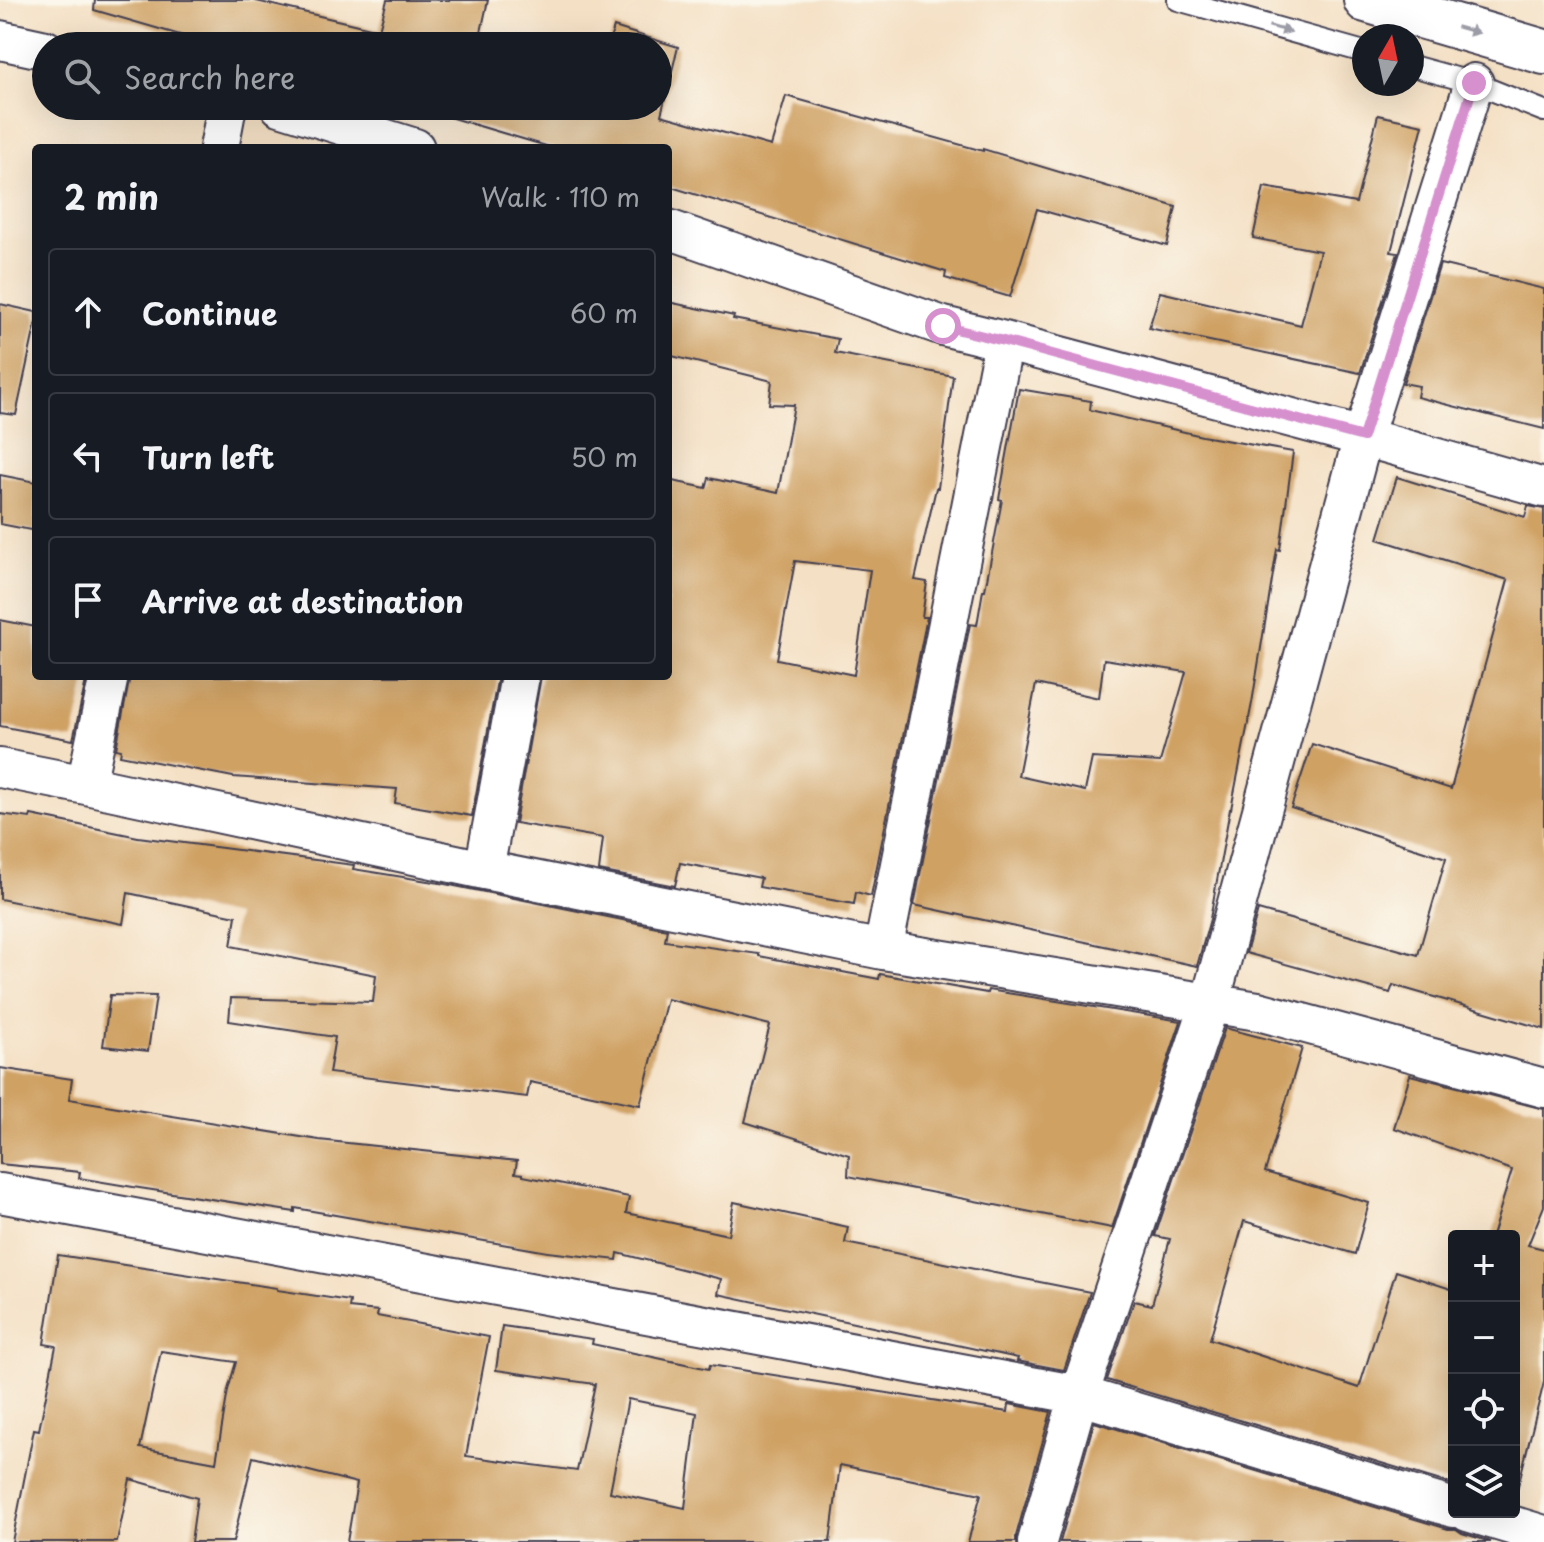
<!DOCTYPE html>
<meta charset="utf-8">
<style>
body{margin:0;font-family:"Playpen Sans",sans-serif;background:#242831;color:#f1f3f6}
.controls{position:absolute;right:24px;bottom:24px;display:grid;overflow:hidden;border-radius:8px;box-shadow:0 8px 32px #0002}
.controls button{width:72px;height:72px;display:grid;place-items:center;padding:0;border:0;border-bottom:2px solid #363941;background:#171b24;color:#f1f3f6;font:40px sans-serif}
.compass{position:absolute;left:1352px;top:24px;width:72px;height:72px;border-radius:50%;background:#171b24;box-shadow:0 8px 32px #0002;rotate:9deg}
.stop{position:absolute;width:24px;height:24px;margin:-18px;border:6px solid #d690ce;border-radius:50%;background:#fff}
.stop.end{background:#d690ce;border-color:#fff;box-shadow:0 2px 8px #0008}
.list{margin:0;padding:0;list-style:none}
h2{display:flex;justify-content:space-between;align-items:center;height:104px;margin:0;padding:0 32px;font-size:34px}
h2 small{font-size:26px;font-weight:400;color:#9ea1a6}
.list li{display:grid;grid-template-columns:52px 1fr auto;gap:24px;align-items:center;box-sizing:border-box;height:128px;margin:0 16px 16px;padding:0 16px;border:2px solid #363941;border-radius:8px}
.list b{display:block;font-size:30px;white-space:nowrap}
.list em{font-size:26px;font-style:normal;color:#9ea1a6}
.icon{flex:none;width:44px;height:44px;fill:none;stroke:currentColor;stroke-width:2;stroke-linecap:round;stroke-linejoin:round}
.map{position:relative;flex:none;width:1544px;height:1542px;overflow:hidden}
.search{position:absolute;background:#171b24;box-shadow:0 8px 32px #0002;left:32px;top:32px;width:640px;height:88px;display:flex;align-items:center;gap:20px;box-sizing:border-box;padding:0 28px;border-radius:44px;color:#9ea1a6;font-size:30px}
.panel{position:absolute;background:#171b24;box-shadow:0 8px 32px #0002;left:32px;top:144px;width:640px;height:536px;border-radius:8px}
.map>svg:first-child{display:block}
.building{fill:#cfa164;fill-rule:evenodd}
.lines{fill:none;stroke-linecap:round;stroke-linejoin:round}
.lane-casing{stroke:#423e50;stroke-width:24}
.street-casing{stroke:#423e50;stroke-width:42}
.secondary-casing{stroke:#423e50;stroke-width:48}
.lane{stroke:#fff;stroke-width:20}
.street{stroke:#fff;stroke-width:38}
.secondary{stroke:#fff;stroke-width:44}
.oneway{fill:#9c9ca7}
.route{stroke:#d690ce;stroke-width:10}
</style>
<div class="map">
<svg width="1544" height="1542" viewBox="0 0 1544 1542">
<rect width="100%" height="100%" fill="#fbf7ec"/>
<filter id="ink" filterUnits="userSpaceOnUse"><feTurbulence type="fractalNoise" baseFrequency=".0125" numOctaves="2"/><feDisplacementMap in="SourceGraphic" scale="16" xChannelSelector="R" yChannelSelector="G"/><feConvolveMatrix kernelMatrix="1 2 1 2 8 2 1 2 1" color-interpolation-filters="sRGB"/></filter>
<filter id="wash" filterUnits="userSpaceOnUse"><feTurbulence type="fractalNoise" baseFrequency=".006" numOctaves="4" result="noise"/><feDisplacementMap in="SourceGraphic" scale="32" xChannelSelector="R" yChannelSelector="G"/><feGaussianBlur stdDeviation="1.8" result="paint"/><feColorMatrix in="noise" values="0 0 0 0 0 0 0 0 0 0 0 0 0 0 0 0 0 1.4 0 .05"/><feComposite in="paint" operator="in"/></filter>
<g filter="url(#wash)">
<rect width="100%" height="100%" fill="#f4e0c4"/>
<g id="blocks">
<!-- building -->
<path class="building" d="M95,0H252L379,30L387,0H488L478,46H218L94,10Z
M614,27L678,47L661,115L771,146L786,96L983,151V149L1176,207L1167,246L1037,209L1010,297L945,278L946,272L668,186V148H553L412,106H658V46H608Z
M1378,115L1423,125L1391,252L1398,253L1360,373L1149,328L1160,292L1301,325L1320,251L1253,238L1264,187L1356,203Z
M1440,264L1544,289V429L1417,397L1419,386L1403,383Z
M668,302L734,316L733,319L838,339L835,353L953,376L938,488H936L915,580L927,582L922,617H927L871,896L856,892L854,904L759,887L761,878L680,863L675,886L599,871L603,838L515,823L541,676H668V480L706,488L709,478L778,493L794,405L769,404L772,381L668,355ZM795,561L870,570L854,675L777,659Z
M0,304L36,312V322L16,415L0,413Z
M1019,389L1091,401L1090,410L1202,436L1293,452L1280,550L1277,549L1252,703L1231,809H1230L1210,919L1197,966L914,905L970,624L977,625L983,590H985L1002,500L999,499ZM1104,659L1186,672L1160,762L1092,758L1085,791L1018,776L1036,684L1099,698Z
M0,475L36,482V531L0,524Z
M1397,477L1525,517L1528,506L1544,509V1029L1393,985L1390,993L1246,953L1258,910L1418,955L1446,858L1291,808L1312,744L1451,789L1508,580L1378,539Z
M0,620L36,627V676H87L73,740L0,726Z
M130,676H498L472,816L395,803L397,789L233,777L120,755L121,750L116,749Z
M0,814L30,818L31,815L138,837L354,865L353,869L440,883L667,929L665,941L759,954V956L879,979L880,974L987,993L988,990L1181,1021L1112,1228L848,1176L849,1155L745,1122L770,1025L667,999L640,1105L530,1082L527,1097L329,1073L335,1037L229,1021L231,998L373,1002L376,975L231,946L236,916L128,893L123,924L0,899Z
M110,995L156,996L148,1051L103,1046Z
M1225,1028L1302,1048L1265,1172L1369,1203L1355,1254L1244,1221L1210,1339L1359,1388L1396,1271L1454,1290V1485L1107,1380L1134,1301L1152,1305L1170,1239L1155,1236Z
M0,1068L72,1079L69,1099L319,1140L517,1161L515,1173L523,1174V1176L629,1197L626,1213L728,1235L734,1202L848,1227L845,1243L1090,1292L1064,1370L1017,1361L1018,1358L718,1294L721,1279L618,1253L617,1260L548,1252L295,1208V1212L133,1187L79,1178L80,1172L0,1164Z
M1410,1075L1544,1109V1206L1528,1245L1544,1249V1382L1514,1502V1236H1492L1512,1170L1394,1128Z
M58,1255L277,1288V1290L350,1301L349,1308L378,1311L377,1316L489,1337L466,1456L577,1471L595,1384L496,1370L502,1326L593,1339L592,1344L709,1369L710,1365L1008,1412L1009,1404L1051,1412L1016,1536V1542H968L981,1494L840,1465L830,1542H347L357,1483L253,1457L233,1542H191L197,1498L130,1479L117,1542H12L34,1429L39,1430L56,1346L44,1344ZM161,1351L236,1362L228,1390L216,1462L140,1448ZM628,1399L697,1413L685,1508L610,1492Z
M1094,1422L1448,1529H1456L1462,1533L1491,1542H1060Z"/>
</g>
</g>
<g filter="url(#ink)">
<use href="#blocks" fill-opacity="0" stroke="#423e50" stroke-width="2"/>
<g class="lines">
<!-- lane casing -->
<g class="lane-casing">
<path id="lane" d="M1178,0L1364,52
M1412,66L1474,83L1544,111"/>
</g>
<!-- street casing -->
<g class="street-casing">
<path id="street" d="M0,40L46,50
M280,106L415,148
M219,148L227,106
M668,229L943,326L1004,341L1363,437L1544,488
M0,768L86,785L484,870L883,950L1258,1011L1544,1088
M86,785L109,676
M484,870L520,676
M883,950L1004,341
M0,1193L1079,1395L1454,1508
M1468,1512L1544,1535
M1037,1542L1079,1395L1210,1003L1363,437L1474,83"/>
</g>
<!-- secondary casing -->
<g class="secondary-casing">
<path id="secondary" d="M1366,0L1544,52"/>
</g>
<!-- lane -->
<use href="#lane" class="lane"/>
<!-- street -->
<use href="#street" class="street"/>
<!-- secondary -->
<use href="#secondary" class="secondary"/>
</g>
<!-- one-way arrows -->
<defs><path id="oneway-solid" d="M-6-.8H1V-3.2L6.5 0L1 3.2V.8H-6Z" transform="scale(2)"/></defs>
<g class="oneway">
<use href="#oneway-solid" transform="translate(1280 29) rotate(16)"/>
<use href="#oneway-solid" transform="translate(1468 30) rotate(16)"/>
</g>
</g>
<g class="lines" filter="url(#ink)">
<!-- route -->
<path class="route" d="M943,326L1004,341L1363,437L1474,83"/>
</g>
</svg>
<div class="controls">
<button>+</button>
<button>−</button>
<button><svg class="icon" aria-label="locate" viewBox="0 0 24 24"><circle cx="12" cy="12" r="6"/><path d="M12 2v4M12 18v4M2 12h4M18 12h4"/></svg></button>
<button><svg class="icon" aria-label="layers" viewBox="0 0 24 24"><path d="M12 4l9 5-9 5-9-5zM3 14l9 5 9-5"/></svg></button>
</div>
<svg class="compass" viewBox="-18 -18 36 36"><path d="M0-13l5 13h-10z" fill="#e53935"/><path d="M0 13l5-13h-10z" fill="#9ea1a6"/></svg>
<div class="stop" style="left:943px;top:326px"></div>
<div class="stop end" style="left:1474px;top:83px"></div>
<div class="search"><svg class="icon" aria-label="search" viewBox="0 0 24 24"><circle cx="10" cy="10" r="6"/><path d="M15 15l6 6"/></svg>Search here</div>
<section class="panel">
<h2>2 min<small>Walk · 110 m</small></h2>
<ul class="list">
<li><svg class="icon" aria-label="ahead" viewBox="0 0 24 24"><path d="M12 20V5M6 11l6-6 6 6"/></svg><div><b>Continue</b></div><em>60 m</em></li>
<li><svg class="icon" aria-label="left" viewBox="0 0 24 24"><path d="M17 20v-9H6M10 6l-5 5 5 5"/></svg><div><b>Turn left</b></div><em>50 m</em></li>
<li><svg class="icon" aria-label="arrive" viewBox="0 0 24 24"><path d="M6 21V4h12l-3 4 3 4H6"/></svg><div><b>Arrive at destination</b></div></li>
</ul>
</section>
</div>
